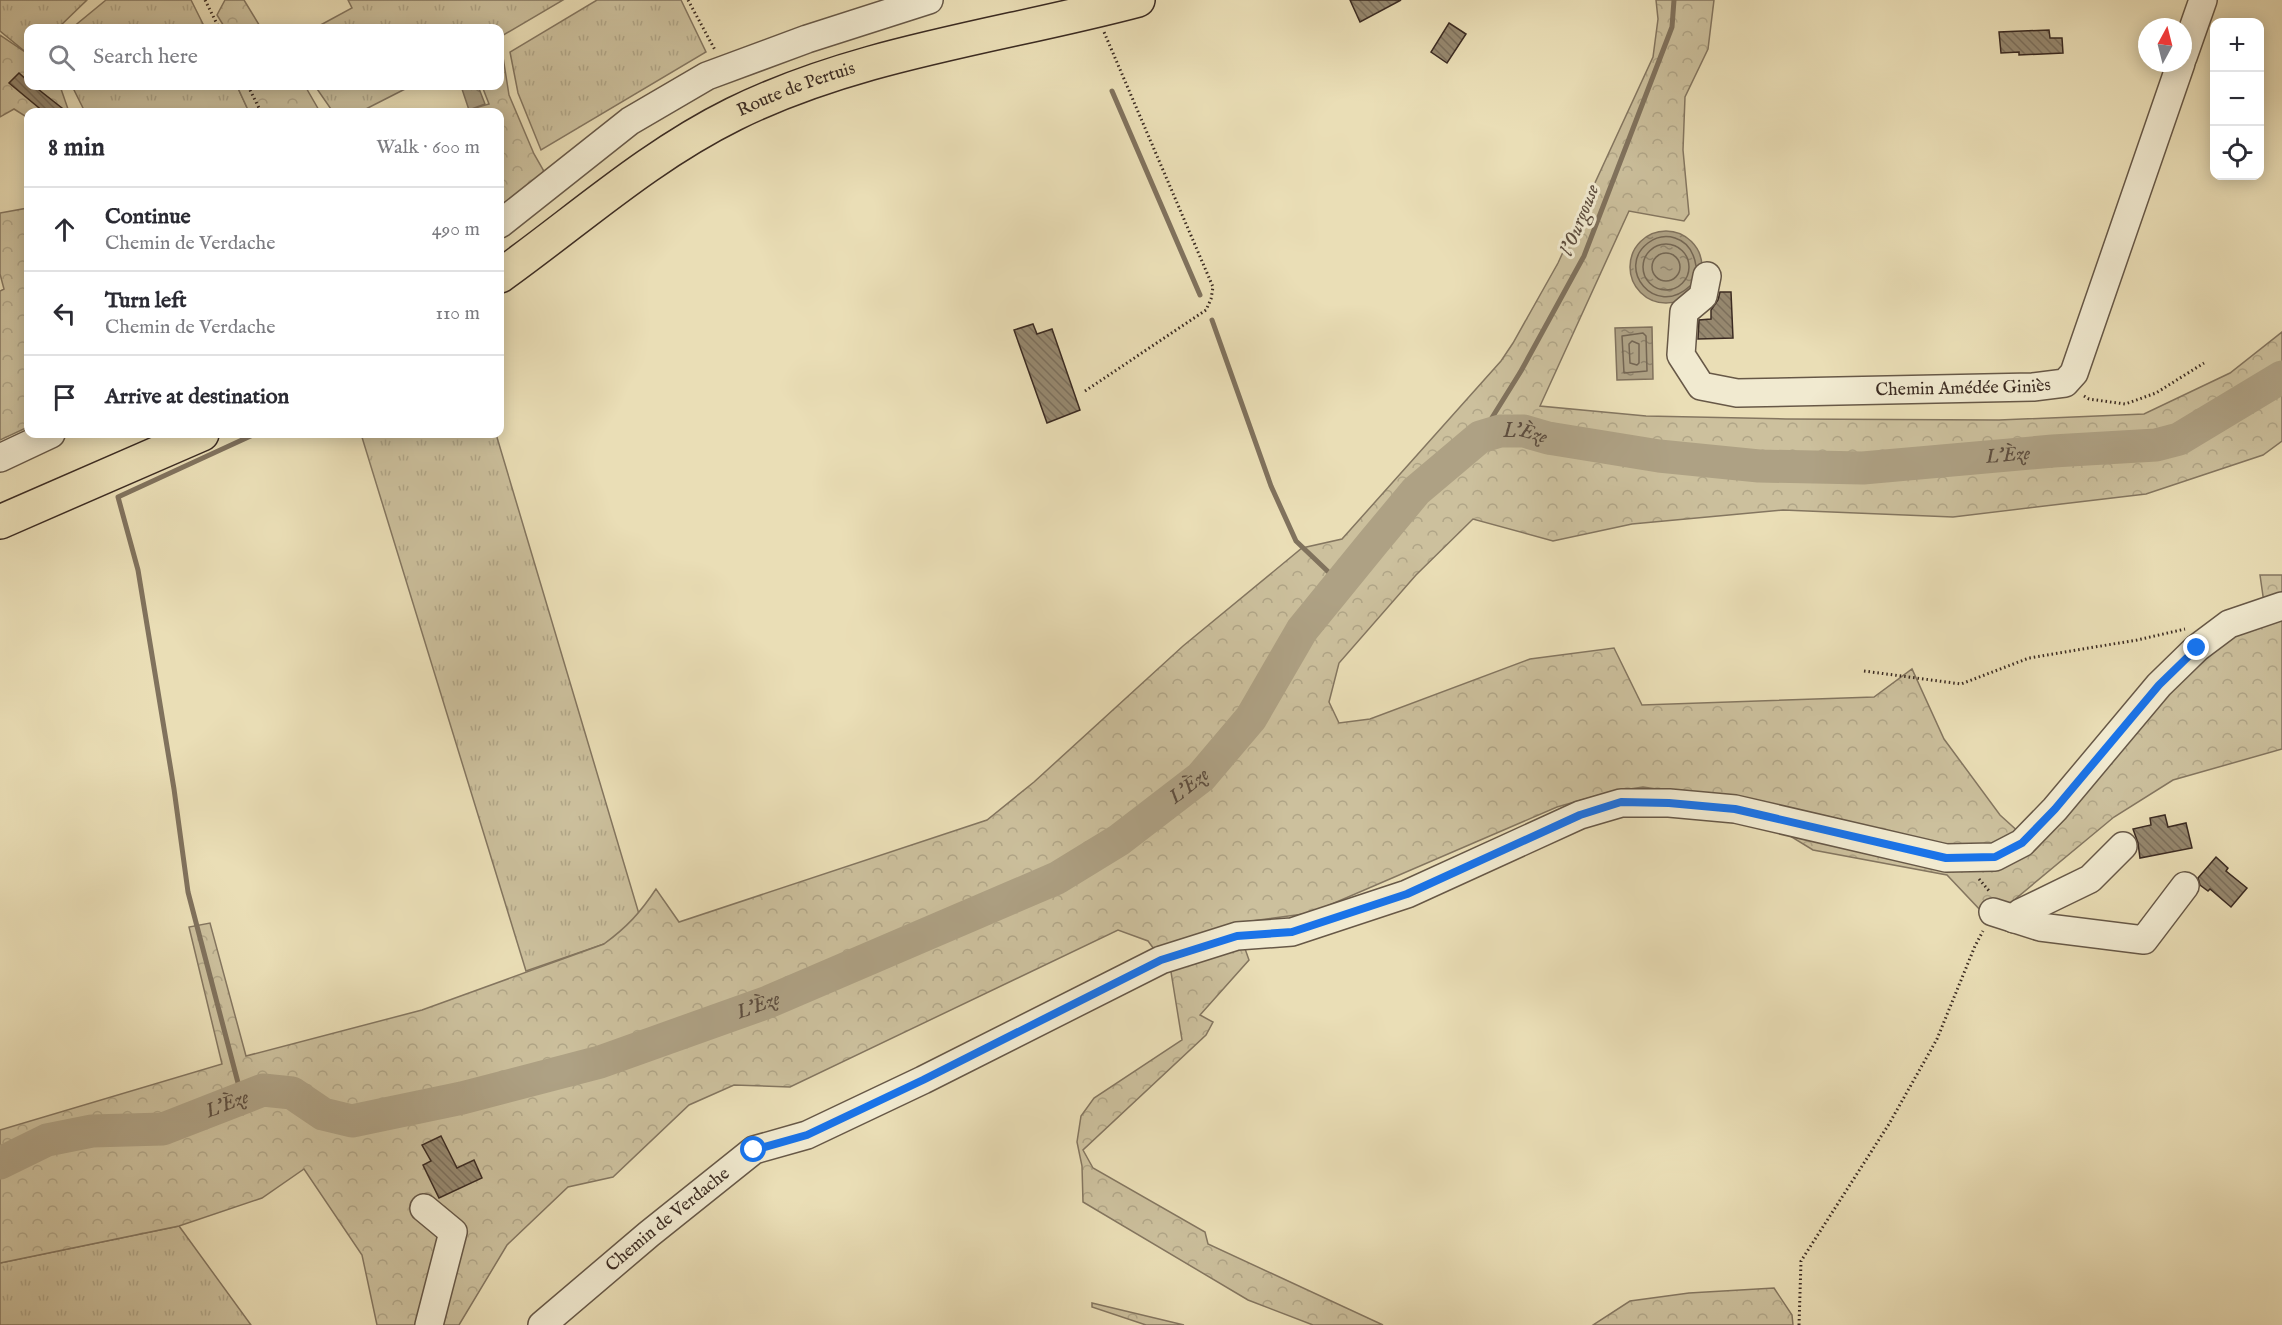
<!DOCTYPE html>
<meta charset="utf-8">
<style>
body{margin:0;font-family:"IM FELL English",serif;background:#f2f2f3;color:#2b2b33}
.controls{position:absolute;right:18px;top:18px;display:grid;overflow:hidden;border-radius:12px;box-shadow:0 3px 15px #0003}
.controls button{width:54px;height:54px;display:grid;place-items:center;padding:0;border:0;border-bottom:2px solid #e1e1e2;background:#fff;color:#2b2b33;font:30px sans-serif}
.compass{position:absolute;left:2138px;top:18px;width:54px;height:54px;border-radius:50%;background:#fff;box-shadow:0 3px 15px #0003;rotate:7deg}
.stop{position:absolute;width:18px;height:18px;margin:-14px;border:4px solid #1a73e8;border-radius:50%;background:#fff}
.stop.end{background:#1a73e8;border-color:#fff;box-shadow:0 2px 6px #0008}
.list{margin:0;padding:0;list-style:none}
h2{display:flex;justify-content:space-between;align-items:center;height:78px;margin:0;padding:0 24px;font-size:26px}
h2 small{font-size:20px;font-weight:400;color:#7c7c81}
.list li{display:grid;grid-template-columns:39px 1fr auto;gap:18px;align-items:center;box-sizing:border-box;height:84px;padding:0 24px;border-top:2px solid #e1e1e2}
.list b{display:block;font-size:22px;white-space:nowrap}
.list p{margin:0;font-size:20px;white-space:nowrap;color:#7c7c81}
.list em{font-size:20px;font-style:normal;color:#7c7c81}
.icon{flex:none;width:33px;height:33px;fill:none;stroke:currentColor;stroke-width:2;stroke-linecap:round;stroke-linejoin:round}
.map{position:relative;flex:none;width:2282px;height:1325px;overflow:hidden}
.search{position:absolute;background:#fff;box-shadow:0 3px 15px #0003;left:24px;top:24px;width:480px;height:66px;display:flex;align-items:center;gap:15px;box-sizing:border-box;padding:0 21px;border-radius:12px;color:#7c7c81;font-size:22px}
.panel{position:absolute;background:#fff;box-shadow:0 3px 15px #0003;left:24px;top:108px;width:480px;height:330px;border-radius:12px}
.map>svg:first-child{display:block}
.grass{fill:url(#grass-tufts);stroke:#847660;stroke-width:1.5}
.forest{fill:url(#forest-crowns);stroke:#847660;stroke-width:1.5}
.water{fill:url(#water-ripples);stroke:#80725d;stroke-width:1.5}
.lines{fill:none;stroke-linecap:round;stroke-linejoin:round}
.shore{stroke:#746653;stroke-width:1.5}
.stream{stroke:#80725d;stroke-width:5}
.river{stroke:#aea184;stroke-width:33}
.building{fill:url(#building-back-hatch);stroke:#3b2b22;stroke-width:1.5}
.minor-casing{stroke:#675847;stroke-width:30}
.major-casing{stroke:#3b2b22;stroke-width:36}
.path{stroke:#3b2b22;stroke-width:3;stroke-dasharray:1.5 3;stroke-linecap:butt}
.minor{stroke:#f1ead0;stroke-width:27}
.major{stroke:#eadeb6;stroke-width:33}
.route{stroke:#1a73e8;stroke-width:8}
.labels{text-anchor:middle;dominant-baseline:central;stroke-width:6;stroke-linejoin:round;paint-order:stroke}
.street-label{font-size:18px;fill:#3b2b22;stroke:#f1ead0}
.water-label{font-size:20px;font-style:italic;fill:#5e4e3f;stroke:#f1ead0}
</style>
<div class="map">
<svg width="2282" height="1325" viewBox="0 0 2282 1325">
<defs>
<pattern id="grass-tufts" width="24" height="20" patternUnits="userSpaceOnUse" patternTransform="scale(1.5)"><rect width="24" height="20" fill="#ccc09d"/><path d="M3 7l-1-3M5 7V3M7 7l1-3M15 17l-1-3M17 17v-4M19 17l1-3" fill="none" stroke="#b0a587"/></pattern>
<pattern id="forest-crowns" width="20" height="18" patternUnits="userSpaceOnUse" patternTransform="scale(1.5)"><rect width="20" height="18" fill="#ccc09d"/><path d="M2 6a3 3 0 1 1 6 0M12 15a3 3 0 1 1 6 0" fill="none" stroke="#b0a587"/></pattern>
<pattern id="water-ripples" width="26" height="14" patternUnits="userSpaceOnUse" patternTransform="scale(1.5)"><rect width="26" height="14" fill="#aea184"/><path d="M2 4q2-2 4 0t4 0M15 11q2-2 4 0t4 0" fill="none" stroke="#8f836c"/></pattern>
<pattern id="building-back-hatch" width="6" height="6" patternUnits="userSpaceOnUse" patternTransform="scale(1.5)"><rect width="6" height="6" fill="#96886f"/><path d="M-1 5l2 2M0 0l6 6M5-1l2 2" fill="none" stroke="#7c6f5b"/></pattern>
</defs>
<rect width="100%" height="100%" fill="#eadeb6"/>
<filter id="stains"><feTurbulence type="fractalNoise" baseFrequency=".00333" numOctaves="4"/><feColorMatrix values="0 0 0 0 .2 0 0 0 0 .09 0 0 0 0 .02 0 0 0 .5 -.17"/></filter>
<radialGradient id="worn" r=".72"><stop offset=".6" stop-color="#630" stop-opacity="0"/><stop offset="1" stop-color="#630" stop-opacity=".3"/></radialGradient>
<!-- grass -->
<path class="grass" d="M0,0H87L58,28H28V54L0,31Z
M106,0H191L205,28H72Z
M348,0H563L500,37V28H315L352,8Z
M597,0H681L706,52L541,150L518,93L510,52Z
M72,86H237L249,112H85Z
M315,86H411L360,112H333Z
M361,434H496L639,914L621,932L604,944L526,971Z
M179,1226L251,1325H0V1263Z"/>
<!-- forest -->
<path class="forest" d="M225,0H244L261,28H225L217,15Z
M1656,0H1714L1708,49L1685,97L1683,150L1689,214L1684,221L1629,211L1540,406L1646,416L1786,419L1999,420L2144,414L2230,373L2282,332V441L2263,455L2146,494L1953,517L1783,510L1632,524L1553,541L1473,519L1416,575L1339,663L1329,702L1339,723L1370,719L1530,659L1614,648L1642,705L1874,697L1912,669L1944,739L2000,815L2032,844L2185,666L2266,617L2260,575H2282V749L2173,780L2114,817L2008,905L1984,914L1947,875L1813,850L1731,800L1643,787L1610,792L1557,807L1311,913L1236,923L1249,960L1200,1015L1213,1022L1206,1035L1083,1150L1093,1168L1205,1232L1208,1244L1383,1325H1313L1248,1300L1083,1202L1082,1166L1077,1142L1081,1116L1094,1098L1182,1040L1171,972L1148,941L1118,930L790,1087L734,1085L689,1105L613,1177L568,1187L507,1245L459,1325H377L362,1255L304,1169L262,1198L179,1226L0,1263V1130L222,1064L189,927L210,923L246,1056L422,1010L604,944C627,927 640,913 656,889L679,922L987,820L1034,782L1183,646L1302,548L1342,539L1501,361L1513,343L1558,263L1653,57L1658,19Z
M0,35L28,54V86H60L69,112H28V118L14,109L0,117Z
M500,53L503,57L509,95L534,154L545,173L500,206V112H461L489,104L482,86H500Z
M237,86H305L320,112H249Z
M28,208V427L0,440V291L4,289L0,274V213Z
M1774,1288L1792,1315L1793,1325H1593L1630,1301L1689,1293Z
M1092,1303L1184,1325H1146L1092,1307Z"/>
<!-- water -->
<path class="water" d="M461,86H478L485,104L469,110Z
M1630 267a36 36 0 1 1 72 0a36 36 0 1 1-72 0Z
M1652,327L1653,379L1617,380L1615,328Z"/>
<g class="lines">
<!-- shore -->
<path class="shore" d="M1643 267a23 23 0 1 1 46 0a23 23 0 1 1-46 0Z
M1652 267a14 14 0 1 1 28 0a14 14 0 1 1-28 0Z
M1690,286C1655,319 1615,268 1648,243C1656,237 1665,235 1675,238C1688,242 1694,253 1696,266
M1643,333L1646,336L1647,371L1624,373L1622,336Z
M1632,341L1639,344V363L1637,365L1630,363L1629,344Z"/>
<!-- stream -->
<path class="stream" d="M1112,91L1200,295
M1212,320L1271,486L1296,541L1340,583
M1480,437L1521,371L1584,256L1672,27L1674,0
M242,1098L188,892L174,789L138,570L118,497L255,434"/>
<!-- river -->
<path class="river" id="s1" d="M0,1163L47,1140L92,1131L163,1129L263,1090L292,1093L323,1114L352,1121L462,1098L600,1062L768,1002L1057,878L1119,840L1201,777L1251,718L1302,630L1372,544L1416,491L1480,437L1500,431H1524L1548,438L1659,456L1759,466L1863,468L2053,451L2156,445L2179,439L2282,377"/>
</g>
<!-- building -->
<path class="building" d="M1350,0H1401L1360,22Z
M1449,23L1466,34L1447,63L1431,52Z
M2049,30L2050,38H2062L2063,53L2019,55V52L2001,53L1999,32Z
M19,73L28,81V86H34L67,112H44L9,83Z
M1720,292H1731L1733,338L1698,339L1699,320L1711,319V310L1718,300Z
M1033,324L1037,334L1052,329L1080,410L1047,423L1014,330Z
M2165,815L2168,827L2186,823L2192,848L2140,858L2138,843L2133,829L2151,825L2150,818Z
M2216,857L2228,868L2226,871L2247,888L2231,907L2210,889L2208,891L2200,885L2198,878Z
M441,1136L457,1168L474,1160L482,1178L439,1198L423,1165L431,1161L422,1145Z"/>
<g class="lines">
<!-- minor casing -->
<g class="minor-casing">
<g id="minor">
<path d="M2183,57L2203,0"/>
<path d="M500,224L630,121L707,76L807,39L929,0"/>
<path id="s2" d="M1707,276L1703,296L1684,312L1681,355L1701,386L1737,393L2033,387L2065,383L2074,373L2181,63"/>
<path d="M0,458L51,434"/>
<path d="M1993,912L2040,927L2144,940L2185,886"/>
<path d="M2014,919L2020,913L2090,879L2123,846"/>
<path d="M424,1208L453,1232L429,1325"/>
<path id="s3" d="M542,1325L649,1234L754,1150L807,1135L923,1080L1161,960L1237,936L1292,932L1407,894L1580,815L1621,803H1669L1735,809L1946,858L1995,857L2022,843L2055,809L2159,685L2197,648L2229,624L2282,606"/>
</g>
</g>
<!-- major casing -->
<g class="major-casing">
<g id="major">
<path id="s4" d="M500,276C577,221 647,157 734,114C860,52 1003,36 1138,0"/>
<path d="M0,522L202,434"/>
</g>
</g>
<!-- path -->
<path class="path" d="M205,0L219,28
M688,0L715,50
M248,86L261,112
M1085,391L1206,310L1211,299L1213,287L1104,32
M2084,396L2089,399L2125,404L2156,393L2204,363
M1864,671L1961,684L2029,658L2137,640L2185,629
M1979,879L1990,892
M1799,1325L1801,1261L1889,1124L1937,1039L1975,946L1983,931"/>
<!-- minor -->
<use href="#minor" class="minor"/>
<!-- major -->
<use href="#major" class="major"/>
</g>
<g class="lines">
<!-- route -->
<path class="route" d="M754,1150L807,1135L923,1080L1161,960L1237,936L1292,932L1407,894L1580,815L1621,802L1669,803L1735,809L1946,858L1995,857L2022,843L2055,809L2159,685L2197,648"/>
</g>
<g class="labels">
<!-- street labels -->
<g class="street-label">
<text stroke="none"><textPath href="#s4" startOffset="352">Route de Pertuis</textPath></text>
<text stroke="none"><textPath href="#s2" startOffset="388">Chemin Amédée Giniès</textPath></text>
<text stroke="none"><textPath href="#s3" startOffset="164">Chemin de Verdache</textPath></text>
</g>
<!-- water labels -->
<g class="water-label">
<text transform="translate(1580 220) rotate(-68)">l'Ourgouse</text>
<text stroke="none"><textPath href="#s1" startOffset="1786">L'Èze</textPath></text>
<text stroke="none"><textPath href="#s1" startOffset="2272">L'Èze</textPath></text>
<text stroke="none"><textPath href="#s1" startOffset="1282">L'Èze</textPath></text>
<text stroke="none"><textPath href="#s1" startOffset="796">L'Èze</textPath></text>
<text stroke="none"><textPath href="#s1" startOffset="238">L'Èze</textPath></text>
</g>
</g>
<rect width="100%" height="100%" filter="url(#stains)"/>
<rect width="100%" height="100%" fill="url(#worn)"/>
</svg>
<div class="controls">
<button>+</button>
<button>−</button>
<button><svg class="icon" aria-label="locate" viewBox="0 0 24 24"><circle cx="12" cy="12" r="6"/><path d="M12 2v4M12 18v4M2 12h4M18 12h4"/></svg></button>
</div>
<svg class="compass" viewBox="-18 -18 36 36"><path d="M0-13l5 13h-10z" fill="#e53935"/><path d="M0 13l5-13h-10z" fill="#7c7c81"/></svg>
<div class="stop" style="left:754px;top:1150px"></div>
<div class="stop end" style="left:2197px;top:648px"></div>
<div class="search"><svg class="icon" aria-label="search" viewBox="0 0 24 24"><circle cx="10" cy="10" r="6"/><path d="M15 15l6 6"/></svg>Search here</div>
<section class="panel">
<h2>8 min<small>Walk · 600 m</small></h2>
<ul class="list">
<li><svg class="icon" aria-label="ahead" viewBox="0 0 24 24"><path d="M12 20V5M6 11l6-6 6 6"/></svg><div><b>Continue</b><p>Chemin de Verdache</p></div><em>490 m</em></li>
<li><svg class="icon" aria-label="left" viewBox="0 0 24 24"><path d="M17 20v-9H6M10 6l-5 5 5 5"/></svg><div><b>Turn left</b><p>Chemin de Verdache</p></div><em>110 m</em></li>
<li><svg class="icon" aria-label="arrive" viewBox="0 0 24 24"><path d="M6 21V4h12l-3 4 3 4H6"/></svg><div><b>Arrive at destination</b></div></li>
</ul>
</section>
</div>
